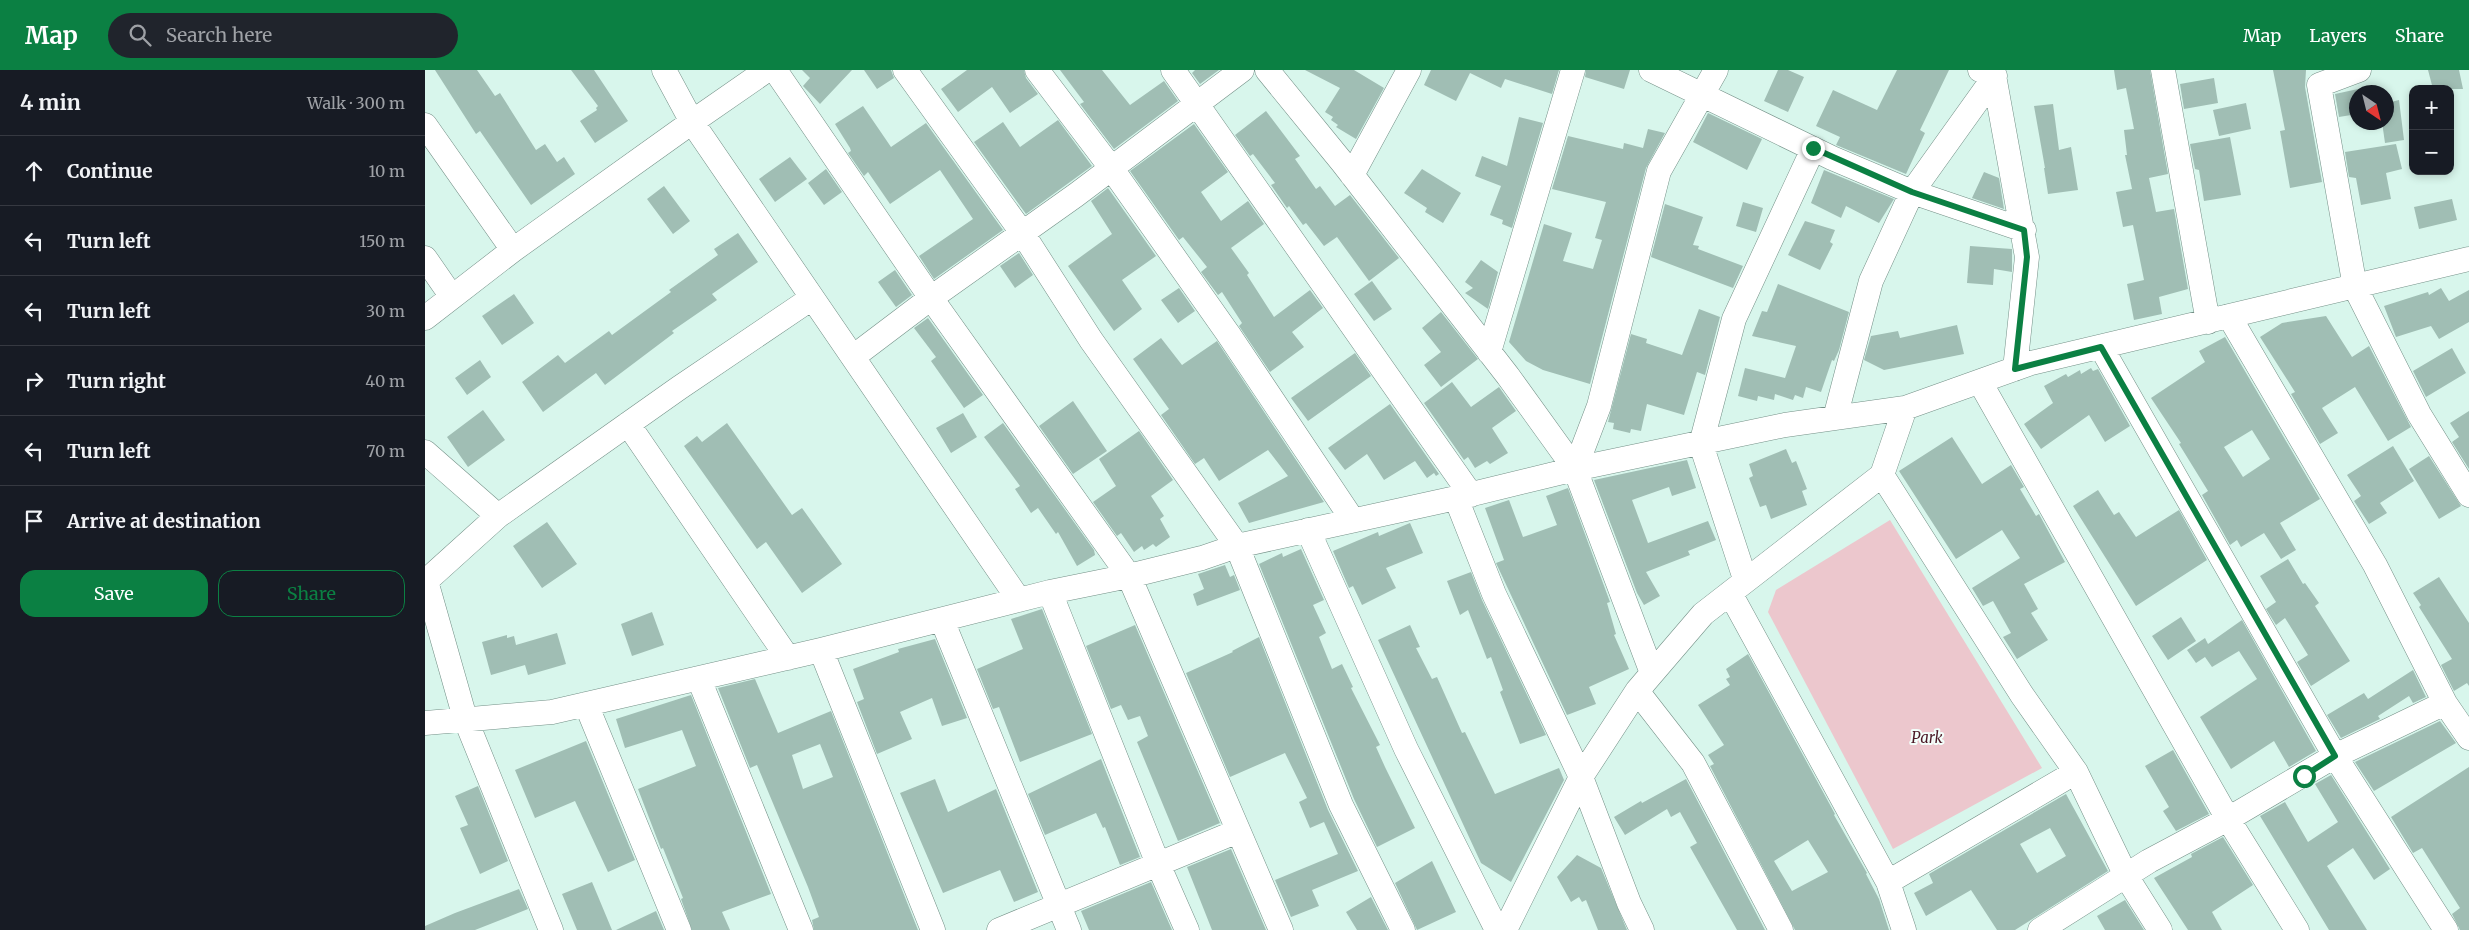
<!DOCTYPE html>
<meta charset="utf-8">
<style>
body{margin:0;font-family:Merriweather,serif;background:#20242c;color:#f1f3f6}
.controls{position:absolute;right:15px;top:15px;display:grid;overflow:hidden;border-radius:10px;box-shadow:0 2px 8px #0003}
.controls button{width:45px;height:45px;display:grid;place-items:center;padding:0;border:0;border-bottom:1px solid #363941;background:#171b24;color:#f1f3f6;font:25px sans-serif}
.compass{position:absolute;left:1924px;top:15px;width:45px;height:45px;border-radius:50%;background:#171b24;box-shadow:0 2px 8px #0003;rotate:145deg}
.stop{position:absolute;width:15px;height:15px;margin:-11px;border:4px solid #0b8043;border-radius:50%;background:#fff}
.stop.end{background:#0b8043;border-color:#fff;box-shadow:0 1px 5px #0008}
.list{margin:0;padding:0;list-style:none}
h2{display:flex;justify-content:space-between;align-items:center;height:65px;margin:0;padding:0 20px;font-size:21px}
h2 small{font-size:16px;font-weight:400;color:#9ea1a6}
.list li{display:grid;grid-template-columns:32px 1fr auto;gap:15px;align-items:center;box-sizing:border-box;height:70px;padding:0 20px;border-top:1px solid #363941}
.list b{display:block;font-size:19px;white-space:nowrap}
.list em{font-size:16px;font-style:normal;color:#9ea1a6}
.actions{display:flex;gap:10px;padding:15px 20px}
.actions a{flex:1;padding:11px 0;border:1px solid #0b8043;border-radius:15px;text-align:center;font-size:18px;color:#0b8043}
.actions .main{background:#0b8043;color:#fff}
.icon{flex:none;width:28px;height:28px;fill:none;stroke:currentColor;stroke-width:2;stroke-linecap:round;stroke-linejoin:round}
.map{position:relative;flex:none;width:2044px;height:860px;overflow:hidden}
header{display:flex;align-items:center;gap:30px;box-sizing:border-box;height:70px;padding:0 25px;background:#0b8043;color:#fff}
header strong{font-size:24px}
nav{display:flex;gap:28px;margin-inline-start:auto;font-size:18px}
.search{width:350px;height:45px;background:#20242c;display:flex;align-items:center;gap:12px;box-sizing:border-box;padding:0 18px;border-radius:28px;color:#9ea1a6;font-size:19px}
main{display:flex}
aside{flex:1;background:#171b24}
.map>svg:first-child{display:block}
.green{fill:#ecc7cd}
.building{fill:#a0beb4;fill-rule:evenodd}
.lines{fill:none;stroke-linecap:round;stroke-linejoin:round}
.street-casing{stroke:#749087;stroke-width:25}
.street{stroke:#fff;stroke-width:24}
.route{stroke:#0b8043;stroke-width:6}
.labels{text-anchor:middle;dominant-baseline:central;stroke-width:4;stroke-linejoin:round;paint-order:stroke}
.park-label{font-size:15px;font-style:italic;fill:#4c1926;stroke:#f3fffb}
</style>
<header>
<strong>Map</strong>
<div class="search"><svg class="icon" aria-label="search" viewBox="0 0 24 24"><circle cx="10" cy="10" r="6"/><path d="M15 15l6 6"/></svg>Search here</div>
<nav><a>Map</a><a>Layers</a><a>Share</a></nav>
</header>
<main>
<aside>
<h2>4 min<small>Walk · 300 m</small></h2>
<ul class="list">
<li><svg class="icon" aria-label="ahead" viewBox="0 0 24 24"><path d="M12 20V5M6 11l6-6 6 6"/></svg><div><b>Continue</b></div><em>10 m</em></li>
<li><svg class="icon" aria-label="left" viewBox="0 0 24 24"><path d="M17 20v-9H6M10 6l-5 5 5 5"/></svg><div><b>Turn left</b></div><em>150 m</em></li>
<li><svg class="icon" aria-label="left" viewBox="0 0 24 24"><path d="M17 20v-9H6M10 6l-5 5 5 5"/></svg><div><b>Turn left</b></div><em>30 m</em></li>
<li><svg class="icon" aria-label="right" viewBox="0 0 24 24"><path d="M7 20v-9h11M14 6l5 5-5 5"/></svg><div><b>Turn right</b></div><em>40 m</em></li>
<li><svg class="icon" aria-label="left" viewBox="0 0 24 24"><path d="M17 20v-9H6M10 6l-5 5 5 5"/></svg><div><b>Turn left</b></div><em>70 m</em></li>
<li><svg class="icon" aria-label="arrive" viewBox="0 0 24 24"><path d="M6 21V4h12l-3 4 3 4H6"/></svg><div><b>Arrive at destination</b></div></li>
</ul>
<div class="actions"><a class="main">Save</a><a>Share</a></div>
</aside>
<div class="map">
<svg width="2044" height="860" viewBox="0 0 2044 860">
<rect width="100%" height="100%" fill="#d8f6ec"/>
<!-- green -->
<path class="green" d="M1465,450L1617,698L1468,779L1343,542L1351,520Z"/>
<!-- building -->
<path class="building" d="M10,0H52L70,26L75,23L111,80L120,74L132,92L139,87L150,104L106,135L55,61L51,64Z
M146,0H169L203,51L170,73L155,51L172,40L171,38L173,36Z
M377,0H427L395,34L378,16L385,8Z
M439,0H466L469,8L452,19Z
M542,0H599L601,8L613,24L585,43L567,17L533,42L516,19Z
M635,0H677L705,35L739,11L753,31L689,79L655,34L659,32Z
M770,0H794L775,14L767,3Z
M880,0H929L959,18L931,69L911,57L913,55L906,50L908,47L900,42L915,18Z
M1006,0H1134L1127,24L1080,9L1076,18L1045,3L1031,31L999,15Z
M1161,0H1205L1199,19L1160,7Z
M1353,0H1363L1379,7L1363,42L1339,31Z
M1472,0H1524L1495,60L1500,63L1481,104L1411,75L1415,67L1391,56L1408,20L1452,40Z
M1689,0H1725L1743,104L1724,108L1731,142L1749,139L1763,219L1734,227L1737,244L1709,250L1702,214L1719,210L1708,155L1698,157L1691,122L1707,119L1700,85H1702L1699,60L1709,59L1701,18L1692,20Z
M1848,0H1881L1880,17L1897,112L1865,118L1855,61L1860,60Z
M2003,0H2034L2038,19H2008Z
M1789,8L1793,33L1759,39L1755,14Z
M1947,16L1948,22H1932V44L1914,47L1910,24Z
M1974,30L1979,70L1960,73L1957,52H1962V33Z
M1821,33L1826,59L1794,66L1788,40Z
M1628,34L1634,80L1646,77L1653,120L1623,124L1619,98H1620L1609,36Z
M438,36L466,77L501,53L578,160L509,209L494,186L548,149L515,100L465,134L443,102L439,106L423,83L426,81L425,78L410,54Z
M841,41L875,86L870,89L891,119L895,116L910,136L925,125L974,188L944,211L912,167L899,176L881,153L878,155L864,136L862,138L846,115L850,113L828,84L825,86L810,65Z
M1283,43L1337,69L1322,100L1268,72Z
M1094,47L1118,53L1087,158L1077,154L1078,150L1065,145L1076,116L1050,106L1057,86L1082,96Z
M633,50L667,96L601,144L549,72L578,52L595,77Z
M769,54L803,102L776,122L796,151L823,131L839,154L806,178L824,203L822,205L849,247L885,220L898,238L867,262L879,277L845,302L814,256L817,253L797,222L793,225L776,202L782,197L758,167L754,170L705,101Z
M1223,59L1240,63L1221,98L1165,314L1118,300L1101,291L1084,272L1119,154L1147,163L1138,191L1168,199L1177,170L1170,168L1181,132L1127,119L1143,66L1198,79L1199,73L1218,78Z
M1805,67L1816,125L1779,131L1774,100L1770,99L1765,74Z
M1971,74L1977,99L1961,103L1966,129L1936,135L1931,108L1924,107L1920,82Z
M365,87L382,109L350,132L334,109Z
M401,99L417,122L399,135L383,113Z
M997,99L1036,123L1018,153L1000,142L1002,138L979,123Z
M1399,100L1469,129L1454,153L1421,136L1416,148L1386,133Z
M1559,102L1574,108L1579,139L1547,128Z
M239,116L265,151L248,164L222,129Z
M683,118L731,186L697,210L717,239L689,261L643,196L687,164L666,131Z
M2027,129L2032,150L1994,159L1989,137Z
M1318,132L1338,138L1331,162L1311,156Z
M1240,134L1278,147L1268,175L1274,176L1273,179L1318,196L1308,218L1226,187Z
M1380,151L1410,160L1405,172L1408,174L1395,200L1363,185Z
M313,163L333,192L287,224L292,230L247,261L249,263L180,315L171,303L118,342L97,312L133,285L140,293L184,261L187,265L246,222L244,220L293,185L289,179Z
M1545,176L1587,179V202L1569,199L1568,215L1542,213Z
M594,183L608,205L590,218L575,196Z
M1056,190L1073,202L1063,239L1040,223L1048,218L1040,212Z
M470,200L487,225L471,237L453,212Z
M947,211L967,239L949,251L929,224Z
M1353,214L1424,242L1414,280L1409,291L1407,290L1396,322L1381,317L1378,328L1370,325L1368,330L1350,324L1349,330L1333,326L1332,331L1313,326L1320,298L1360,308L1371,276L1327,266L1337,241L1342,242Z
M754,218L770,241L753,253L736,230Z
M2016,218L2024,231L2044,220V252L2014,269L2006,256L1971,267L1959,236L2003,222L2004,225Z
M89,224L109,253L77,275L57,246Z
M1274,239L1295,247L1280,305L1272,302L1259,345L1222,334L1216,361L1206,359L1205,363L1188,359L1189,353L1183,352L1206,264L1222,269L1221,273L1257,285Z
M1016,242L1053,289L1016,317L999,295L1016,282L997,258Z
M1901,246L1927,287L1944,276L1986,357L1963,371L1930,317L1897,338L1913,363L1895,374L1866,324L1870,322L1835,267L1857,253Z
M503,248L558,325L539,338L506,291L511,287L489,258Z
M1532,255L1539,284L1459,300L1439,290L1446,266L1473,261L1475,268Z
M1800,267L1895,429L1855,453L1871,480L1856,489L1839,463L1816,477L1812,470L1805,475L1777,425L1783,421L1754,374L1756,373L1726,328L1780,292L1774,281ZM1827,360L1845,389L1818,407L1799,377Z
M736,268L757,295L792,271L899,432L824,453L813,433L863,406L843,380L794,411L779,388L770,394L736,345L744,339L708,289Z
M2027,278L2041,303L2001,327L1988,301Z
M930,283L946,306L883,351L866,328Z
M55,290L66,307L42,325L30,308Z
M1666,298L1668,301L1673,299L1705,356L1680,372L1664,345L1616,379L1599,354L1628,333L1619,316L1641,304L1643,307L1655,300L1656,304Z
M1027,312L1046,337L1074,317L1091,341L1067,358L1083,383L1065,394L1062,391L1050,398L1043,387L1039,390L999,333Z
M648,331L682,381L648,404L614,356Z
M965,334L1014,404L1011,406L1009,403L1002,408L990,391L959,410L942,384L920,400L903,378Z
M58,340L80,370L43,397L22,367Z
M2044,341V399L2027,372L2034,367L2025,353Z
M538,343L552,367L526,383L511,358Z
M302,353L367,445L377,438L417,494L377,523L341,472L332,479L259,376L272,366L277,372Z
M578,353L669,480L670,485L652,496L633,462L631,464L613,438L606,443L590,419L595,416L559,367Z
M714,361L748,410L726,426L739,446L735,449L745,467L731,477L728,474L719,480L717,476L709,482L696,463L692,466L668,432L691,416L674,389Z
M1527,367L1557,414L1586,395L1599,417L1595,419L1611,446L1614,444L1640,492L1599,514L1613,539L1606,543L1623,570L1592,589L1578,567L1586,563L1568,531L1558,536L1547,518L1595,488L1577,460L1531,489L1474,401Z
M1968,376L1989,411L1955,433L1962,443L1944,454L1929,431L1936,426L1922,405Z
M1361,379L1367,393L1371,391L1382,419L1377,421L1382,435L1346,449L1341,435L1335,437L1324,408L1328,406L1324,394Z
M2004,386L2036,436L2014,449L1984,399Z
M1262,390L1271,418L1247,426L1244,417L1207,430L1223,473L1283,451L1291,470L1263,481L1265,485L1221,502L1235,526L1219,535L1212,523L1169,410Z
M1143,418L1185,532L1182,533L1191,564L1189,565L1204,599L1164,617L1171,634L1142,645L1071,493L1079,490L1060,438L1084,430L1098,467L1132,455L1121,426Z
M1673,420L1689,445L1694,442L1711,467L1754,440L1782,490L1711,536L1648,436Z
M122,452L152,494L117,518L88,476Z
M985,453L998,483L961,498L971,518L937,535L928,516L924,518L908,481L953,462L954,466Z
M876,479L899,530L888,535L901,563L894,567L907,599L917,594L928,617L926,618L955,675L951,677L960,697L990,758L952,777L929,729L834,494L857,483L858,487Z
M1863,489L1878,514L1880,513L1894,533L1890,536L1925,591L1886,616L1872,592L1883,585L1860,548L1851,555L1841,539L1851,532L1835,506Z
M800,495L805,507L809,505L815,520L772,536L768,524L779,519L773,504Z
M1046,502L1057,530L1121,665L1095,674L1075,622L1078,620L1066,587L1062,589L1043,540L1035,545L1022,511Z
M2014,507L2044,553V616L2042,613L2029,621L2016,595L2027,589L1994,537L1996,535L1988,523Z
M617,539L667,664L595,692L574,637L568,639L552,599L598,579L586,549Z
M227,542L239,575L207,586L196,554Z
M1756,547L1771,571L1743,590L1727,566Z
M1817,550L1891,681L1864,697L1849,671L1806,699L1775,647L1832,609L1814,581L1787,597L1780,587L1771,593L1762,580L1780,568L1783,574Z
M710,555L795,753L753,771L712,672L723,666L715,646L703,650L696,635L686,639L661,576Z
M985,555L995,577L991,578L1007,609L1012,607L1037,663L1040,662L1070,724L1134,698L1139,710L1086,812L1056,793L953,570Z
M132,563L141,594L103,605L100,595L66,605L57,572L82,565V568L89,566L91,575Z
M834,567L903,740L933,801L887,820L894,836L866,847L850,810L913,784L899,752L885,758L874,732L882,728L860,683L805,707L761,603L808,582L807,581Z
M510,569L542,648L517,656L507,628L475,642L487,669L452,684L432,632L439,629L428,599L474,582L473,579Z
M1323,584L1410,744L1409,745L1442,803L1441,804L1454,829L1464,860H1370L1285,696L1289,694L1283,685L1299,675L1273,635L1305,615L1301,609L1305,607L1301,599ZM1383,770L1403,802L1367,821L1349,791Z
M1988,600L2001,627L1988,633L1984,626L1953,646L1955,649L1916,668L1902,645L1939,623L1943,629Z
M330,609L353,663L406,641L493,860H389L387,850L394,847L383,817L332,695L325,698L293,618ZM395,674L408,707L378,719L367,685Z
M266,625L346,824L297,842L305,860H267L256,829L258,828L238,778L236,779L213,719L271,696L257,660L200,678L191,649Z
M2015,651L2031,673L1949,721L1930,692Z
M161,671L210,790L183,802L150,731L110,748L90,700Z
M1748,680L1784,744L1751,761L1738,741L1744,737L1720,696Z
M676,689L715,787L695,795L680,757L678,758L671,743L620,765L603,724Z
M2044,697V860H2035L2027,844L2035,838L1997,778L1988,783L1966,747Z
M1906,705L1965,799L1949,810L1928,778L1902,796L1942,860H1904L1835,746L1860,732L1883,772L1913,752L1890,714Z
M510,709L523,742L571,719L613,822L589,832L575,800L518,823L475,723Z
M1261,709L1340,860H1312L1265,777L1272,773L1255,742L1246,747L1242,739L1200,765L1189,747L1216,731L1217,733Z
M53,716L83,791L55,804L35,758L43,755L30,726Z
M1641,724L1683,801L1590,860H1572L1546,820L1501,846L1489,823L1508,813L1504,804ZM1625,758L1641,786L1612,803L1595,774Z
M1798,767L1828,815L1787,842L1797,860H1763L1729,808L1767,787L1766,784Z
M806,779L841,860H787L762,797Z
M1152,785L1176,798L1202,860H1173L1161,830L1157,832L1154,827L1146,832L1132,807Z
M1007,791L1031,842L992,860L970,813Z
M167,812L187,860H152L137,824Z
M726,812L747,860H664L656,841Z
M94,819L103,839L50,860H0V856L30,843Z
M946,827L963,860H932L921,842Z
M1700,830L1719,860H1680L1672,846Z
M231,841L239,860H191Z"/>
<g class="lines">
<!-- street casing -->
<g class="street-casing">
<path id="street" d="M342,0L267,52L594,530
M350,0L506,228L704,506L856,860
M480,0L598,164L666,270L812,476L916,735L978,860
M612,0L687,99L804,265L927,449
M748,0L1046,425
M842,0L917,92L1083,306L1150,399L1227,603
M1226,0L1407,88L1487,122L1599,160
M1568,0L1602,187L1590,299
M1738,0L1783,252
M1934,0L1894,15L1930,217L1994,344L2044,425
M0,55L88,180
M927,105L984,0
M0,188L27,227
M1804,246L1950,495L2020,633L2044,668
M0,248L88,180L267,52L239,0
M1676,277L1910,686L2021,860
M1064,282L1148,0
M428,287L506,228L651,125L817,0
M1555,312L1803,749L1872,860
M1410,348L1446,211L1487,122L1570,6L1555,0
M203,354L363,588
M0,382L73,446
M1150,399L1174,336L1234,101L1291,0
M1457,405L1597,625L1651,702L1701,806L1735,860
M1031,428L1069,524L1156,707L1204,833L1217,860
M883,460L981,679L1072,860
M1320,509L1276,374L1309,249L1388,79
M625,522L733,794L762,860
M1305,523L1463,812L1651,702
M517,550L644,860
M396,580L508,860
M274,609L376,860
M1212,621L1268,693L1356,860
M161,634L254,860
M0,653L127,642L396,580L625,522L704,506L777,488L812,476L1031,428L1150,399L1360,355L1480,338L1606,293L2044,189
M1463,812L1479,860
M126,860L40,648L1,511L73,446L254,318L387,228
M574,860L813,761
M1080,860L1156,707L1212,621L1278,544L1457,405L1480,338
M1615,860L1724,791L1803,749L1910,686L2020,633"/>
</g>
<!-- street -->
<use href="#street" class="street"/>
</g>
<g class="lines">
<!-- route -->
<path class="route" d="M1388,78L1487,122L1599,160L1602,187L1590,299L1676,277L1910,686L1879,706"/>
</g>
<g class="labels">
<!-- park labels -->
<g class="park-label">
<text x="1502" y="667">Park</text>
</g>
</g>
</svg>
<div class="controls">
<button>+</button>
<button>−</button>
</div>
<svg class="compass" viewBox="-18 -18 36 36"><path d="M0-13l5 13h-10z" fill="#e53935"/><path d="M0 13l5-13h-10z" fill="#9ea1a6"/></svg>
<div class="stop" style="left:1879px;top:706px"></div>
<div class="stop end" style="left:1388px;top:78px"></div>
</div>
</main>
